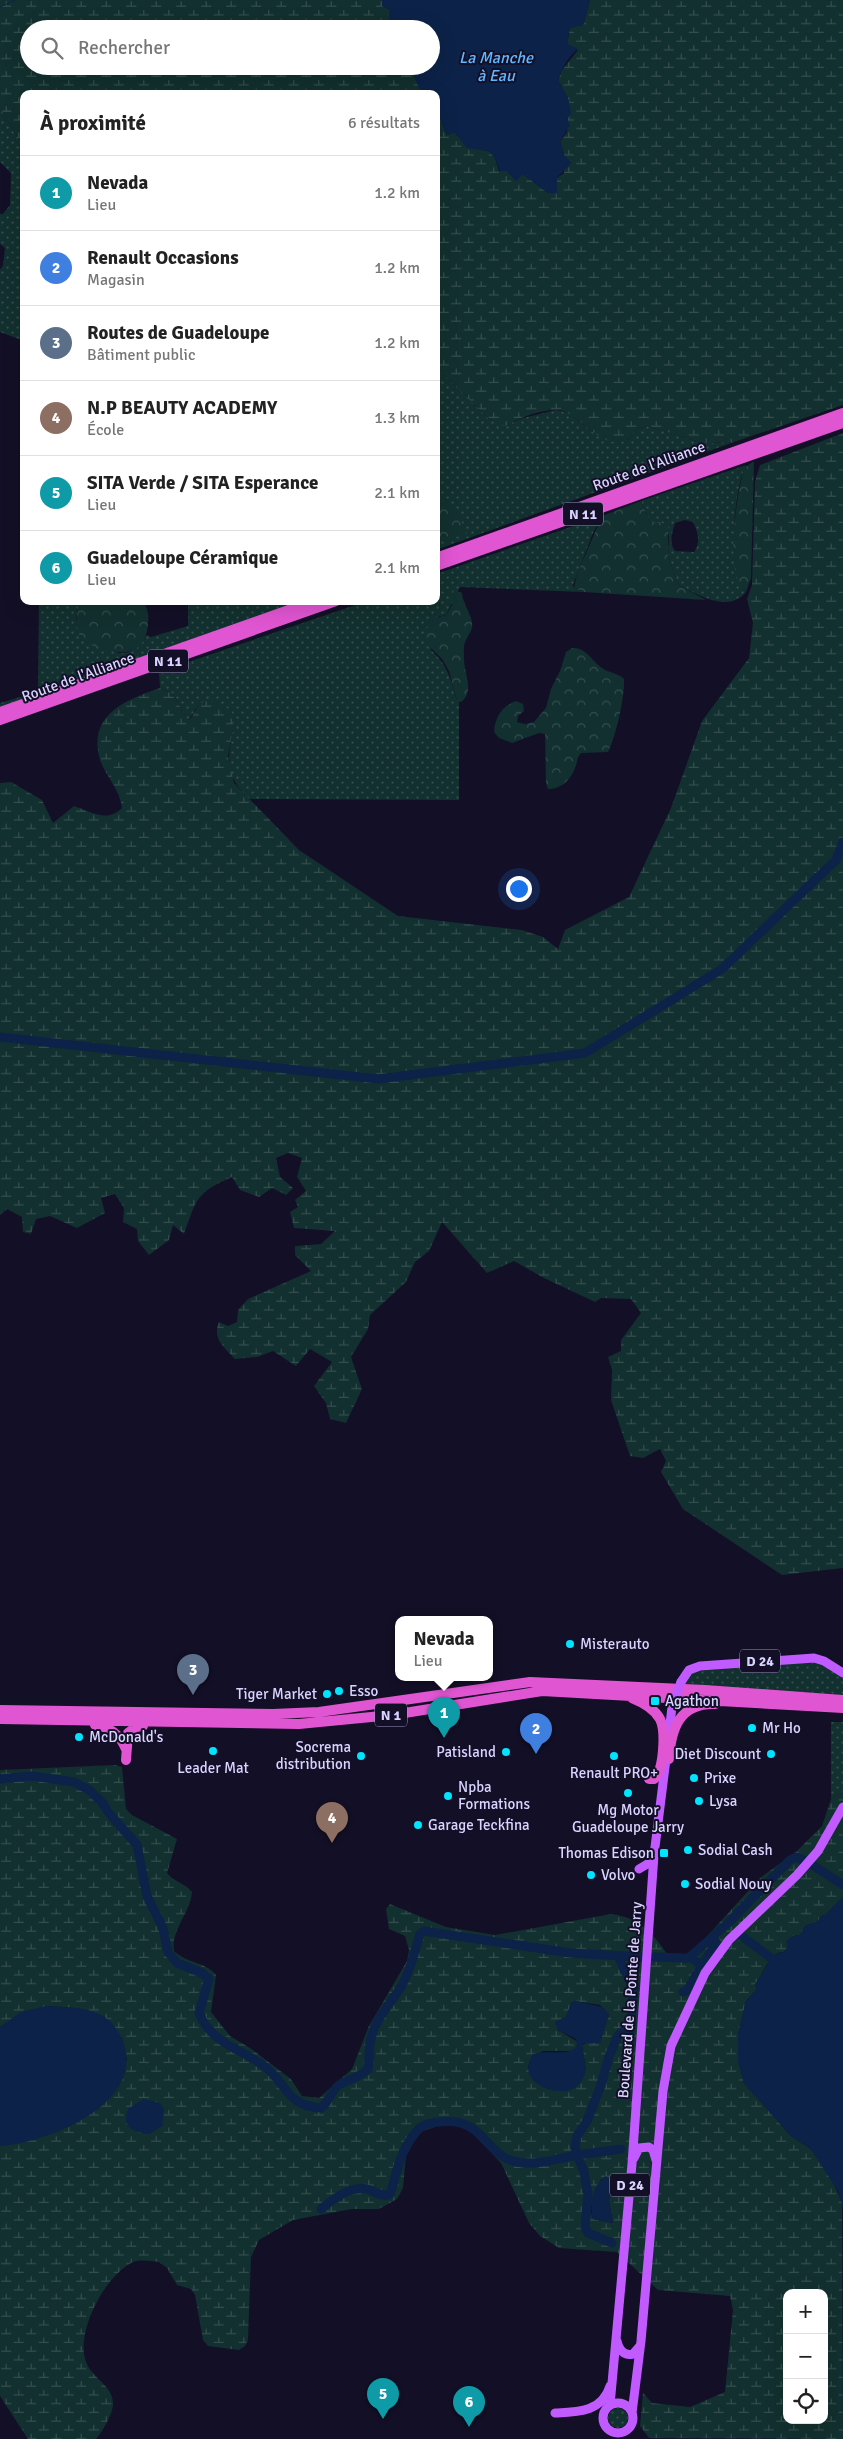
<!DOCTYPE html>
<html lang="fr">
<meta charset="utf-8">
<style>
body{margin:0;font-family:Signika,sans-serif;background:#f2f2f2;color:#222}
.controls{position:absolute;right:15px;bottom:15px;display:grid;overflow:hidden;border-radius:10px;box-shadow:0 5px 20px #0002}
.controls button{width:45px;height:45px;display:grid;place-items:center;padding:0;border:0;border-bottom:1px solid #e0e0e0;background:#fff;color:#222;font:25px sans-serif}
.you{position:absolute;left:518px;top:888px;width:18px;height:18px;margin:-12px;border:4px solid #fff;border-radius:50%;background:#1a73e8;box-shadow:0 0 0 8px #1a73e833}
.badge{display:grid;place-items:center;width:32px;height:32px;border-radius:50%;background:#137a85;color:#fff;font-size:16px;font-weight:700}
.pin{position:absolute;translate:-50% -41px;filter:drop-shadow(0 1px 2px #0008)}
.pin::after{content:'';position:absolute;top:26px;width:18px;height:15px;background:inherit;clip-path:polygon(0 0,100% 0,50% 100%)}
.popup{position:absolute;left:395px;top:1616px;width:98px;height:65px;box-sizing:border-box;display:grid;place-content:center;border-radius:10px;background:#fff;filter:drop-shadow(0 1px 4px #0005);font-size:16px;white-space:nowrap;color:#767676}
.popup b{font-size:19px;color:#222}
.popup::after{content:'';position:absolute;left:50%;top:100%;margin-left:-10px;border:10px solid transparent;border-top-color:#fff}
.list{margin:0;padding:0;list-style:none}
h2{display:flex;justify-content:space-between;align-items:center;height:65px;margin:0;padding:0 20px;font-size:21px}
h2 small{font-size:16px;font-weight:400;color:#767676}
.list li{display:grid;grid-template-columns:32px 1fr auto;gap:15px;align-items:center;box-sizing:border-box;height:75px;padding:0 20px;border-top:1px solid #e0e0e0}
.list b{display:block;font-size:19px;white-space:nowrap}
.list p{margin:0;font-size:16px;white-space:nowrap;color:#767676}
.list em{font-size:16px;font-style:normal;color:#767676}
.icon{flex:none;width:28px;height:28px;fill:none;stroke:currentColor;stroke-width:2;stroke-linecap:round;stroke-linejoin:round}
.map{position:relative;flex:none;width:843px;height:2439px;overflow:hidden}
.search{position:absolute;background:#fff;box-shadow:0 5px 20px #0002;left:20px;top:20px;width:420px;height:55px;display:flex;align-items:center;gap:12px;box-sizing:border-box;padding:0 18px;border-radius:28px;color:#767676;font-size:19px}
.panel{position:absolute;background:#fff;box-shadow:0 5px 20px #0002;left:20px;top:90px;width:420px;height:515px;border-radius:10px}
.map>svg:first-child{display:block}
.grass{fill:url(#grass-dots);fill-rule:evenodd}
.forest{fill:url(#forest-crowns)}
.wetland{fill:url(#wetland-marsh);fill-rule:evenodd}
.water{fill:#0c2248}
.lines{fill:none;stroke-linecap:round;stroke-linejoin:round}
.stream{stroke:#0c2248;stroke-width:1}
.river{stroke:#0c2248;stroke-width:9}
.primary{stroke:#c25bff;stroke-width:9}
.trunk{stroke:#e055d1;stroke-width:10}
.primary-bridge{stroke:#c25bff;stroke-width:9}
.poi-dot{fill:#00e5ff;stroke:#130f26;stroke-width:2}
.labels{text-anchor:middle;dominant-baseline:central;stroke-width:4;stroke-linejoin:round;paint-order:stroke}
.shield{fill:#130f26;stroke:#9e99be;stroke-width:1}
.shield-label{font-size:14px;font-weight:bold;fill:#d9d4ff}
.street-label{font-size:15px;fill:#d9d4ff;stroke:#130f26}
.poi-label{font-size:15px;fill:#d9d4ff;stroke:#130f26;text-anchor:start}
.water-label{font-size:16px;font-style:italic;fill:#62b6ff;stroke:#130f26}
</style>
<div class="map">
<svg width="843" height="2439" viewBox="0 0 843 2439">
<defs>
<pattern id="grass-dots" width="8" height="8" patternUnits="userSpaceOnUse" patternTransform="scale(1.25)"><rect width="8" height="8" fill="#12302f"/><path d="M2 2h.1M6 6h.1" fill="none" stroke="#344d4e" stroke-width="1.8" stroke-linecap="round"/></pattern>
<pattern id="forest-crowns" width="20" height="18" patternUnits="userSpaceOnUse" patternTransform="scale(1.25)"><rect width="20" height="18" fill="#12302f"/><path d="M2 6a3 3 0 1 1 6 0M12 15a3 3 0 1 1 6 0" fill="none" stroke="#344d4e"/></pattern>
<pattern id="wetland-marsh" width="20" height="14" patternUnits="userSpaceOnUse" patternTransform="scale(1.25)"><rect width="20" height="14" fill="#12302f"/><path d="M1 5h8M5 5V1M11 12h8M15 12V8" fill="none" stroke="#344d4e"/></pattern>
</defs>
<rect width="100%" height="100%" fill="#130f26"/>
<!-- grass -->
<path class="grass" d="M0,108L24,147V341L0,332V270L3,265L5,248L0,244V214H3L10,205L11,173L0,162Z
M436,367L490,420L506,426L519,419L556,410L569,413L594,433L628,440L635,430L647,426L703,443L734,442L436,550Z
M746,465C734,487 726,576 746,592C728,614 697,594 678,585L668,555L669,536L660,522H650L641,501ZM685,520L693,522C698,532 701,543 694,552L675,551C669,543 672,532 675,523Z
M602,516L593,533L573,585L574,588L584,592L460,587L446,615L437,617L431,650C448,665 451,680 457,701L459,702V800L249,799C225,775 227,762 233,729L198,705L189,720L187,719L173,694L160,688L159,672L367,601H436V574Z
M39,601H79L76,620L118,653C133,654 139,647 147,635L151,637L188,626V601H305L0,709V703L34,693L38,689Z
M808,1661L827,1666L843,1676V1698L818,1693L683,1687L691,1674L697,1671Z
M831,1722H843V1792L831,1799Z
M608 2418a10 10 0 1 1 20 0a10 10 0 1 1-20 0Z"/>
<!-- forest -->
<path class="forest" d="M754,461L751,578L746,592C723,574 737,495 744,468Z
M447,501L454,505L467,533L436,544V502Z
M641,501L650,522H660L668,526V555L678,585L706,600L584,592L574,588L577,574L602,516Z
M454,590L462,593C463,604 470,612 472,622C473,631 469,633 466,640C463,645 464,653 464,659C464,674 475,691 461,702L457,701L449,671L442,659L426,643C425,625 429,619 446,615L452,605L450,593Z
M79,601H143C148,609 149,614 148,623C146,653 128,656 103,649C96,647 87,644 82,639C74,629 77,613 79,601Z
M572,648C586,647 592,661 602,668C609,673 618,673 624,679C625,696 616,737 608,752L581,753C576,758 578,762 575,768C570,781 561,789 548,789L546,783L545,734L539,733L512,743L499,738L494,732C495,717 502,706 516,701L523,704L524,711L518,716L517,722L525,724L534,722L546,708L551,689L560,671L566,652Z"/>
<!-- wetland -->
<path class="wetland" d="M0,0H382V6L389,9V16L395,29H29V66H410L419,87L427,94H24V147L0,108Z
M590,0H843V405L734,442L703,443L647,426L635,430L628,440C602,452 583,416 560,410C550,408 528,415 518,419C514,421 509,426 504,426C500,426 494,422 490,420L436,367V109L447,135L454,132L482,150L489,151L495,158L499,171H507L516,180L523,174L548,193L557,192V178L564,173V155L560,141L567,132L569,101L558,80L562,70L578,50L567,44L570,27L583,25Z
M843,433V1568L782,1575L683,1509L661,1472L666,1461L660,1449L643,1458L630,1456L611,1400L612,1370L608,1357L621,1351V1340L641,1313L631,1299L601,1298L595,1302L542,1277L514,1261L487,1273L442,1222L429,1251L415,1262L406,1282L370,1315L368,1329L351,1357L362,1389L346,1423L330,1419L326,1403L314,1386L332,1362L310,1349L296,1366L273,1351L257,1357L235,1359C224,1347 212,1339 219,1322L228,1326L237,1322L238,1310L248,1299L311,1271L295,1255V1246L321,1244L335,1231L294,1228L290,1212L298,1207L295,1200L306,1191L297,1177L302,1158L288,1153L276,1158L280,1177L293,1188L286,1195L272,1188L259,1197L240,1190L232,1177C196,1193 197,1198 184,1234L173,1225L169,1240L149,1255L138,1241L137,1229L123,1222L124,1208L115,1194L101,1198L105,1213L77,1228L50,1216L36,1219L31,1234L23,1232L22,1217L7,1209L0,1215V783L11,782L42,800L53,823L74,806C92,812 107,823 122,808C120,789 106,777 100,760C87,715 125,700 160,688L173,694L187,719L189,720C194,716 194,711 198,706C206,695 225,705 232,712L233,729L228,756L234,783L299,850L398,916L522,930L543,937L558,949L565,930L629,897L671,808L702,721L749,658L753,623L747,599L752,585L755,482L760,465Z
M115,1765L122,1767L126,1809L132,1815L177,1839L167,1873C174,1882 185,1883 192,1892C190,1914 171,1929 174,1951C186,1963 206,1962 216,1975L211,2012L230,2036L250,2048L291,2079L302,2096L319,2098L352,2069L369,2026L407,1961L409,1950L405,1936L389,1929L386,1909L390,1904L446,1927L495,1935L611,1914C640,1918 651,1931 667,1954H691L760,1878L797,1851L822,1826L831,1799L843,1792V1897L825,1915L821,1916L818,1921L805,1926L800,1935H795L787,1941L788,1947L784,1952C769,1952 764,1974 755,1984L757,1989L746,2001L738,2035V2060L744,2083L791,2136L811,2149L834,2184L842,2202L843,2439L649,2438L640,2426L643,2393L652,2403L690,2407L725,2392L733,2310L730,2296L658,2290L617,2252L559,2248L540,2236L529,2223L501,2163L472,2133L464,2128L452,2125L438,2126L420,2132L406,2155L403,2188L397,2199L379,2209H352L293,2220L259,2240L251,2257L248,2340L245,2346L239,2350L208,2346L203,2340L195,2295L191,2289L177,2285L167,2268L159,2262C150,2261 141,2259 133,2262C105,2275 73,2335 87,2364C93,2379 114,2386 113,2405C112,2415 103,2431 96,2439H28L0,2396V2146L127,2060L122,2038L75,2008L46,2006L0,2027V1770ZM575,2001L600,2005L609,2015L588,2042L582,2045L586,2071L528,2068L531,2058L543,2051H571L576,2048L578,2042L558,2030L567,2015L571,2003ZM601,2179H610L609,2202L613,2223L593,2219L590,2209ZM787,2293H824V2420H787Z"/>
<!-- water -->
<path class="water" d="M382,0H590L583,25L570,28L567,44L578,49C568,57 562,68 558,80L569,101L571,113L567,120L570,125L560,141L564,155L571,163L557,178V193H548L523,174L516,181L507,171H500L495,158L489,151L467,148L454,132L447,135L436,109V94H427L419,87L410,66H431V29H395L389,16V9L382,6Z
M843,1897V2208L838,2191L811,2149L791,2136L744,2083L738,2060V2035L746,2001L757,1989L755,1984C765,1974 768,1953 784,1952L788,1947L786,1941L795,1935H800L805,1926L818,1921L821,1916L825,1915Z
M575,2001L603,2007L609,2015L600,2043H584L582,2045L586,2071C584,2077 581,2083 576,2087C561,2099 513,2084 533,2054C546,2049 570,2057 577,2046L576,2039L558,2030L555,2022L566,2017L571,2003Z
M46,2006C80,2008 112,2006 124,2045C143,2105 46,2143 0,2146V2027L21,2012Z
M144,2099L160,2103L164,2109L162,2126L149,2134C132,2133 120,2125 129,2108Z
M606,2176L610,2179L609,2202L613,2223L593,2219C589,2206 593,2183 606,2176Z"/>
<g class="lines">
<!-- stream -->
<path class="stream" d="M0,7L15,0"/>
<!-- river -->
<path class="river" d="M0,1037L378,1079L585,1053L722,969L836,860L843,842
M0,1779L32,1776L74,1782L89,1790L102,1802L108,1812L137,1845L147,1896L163,1928L168,1952L177,1963L202,1973L209,1979L199,2013C212,2044 240,2048 264,2066C288,2084 285,2105 321,2108C329,2102 331,2091 339,2085C349,2079 359,2078 368,2069C370,2059 368,2049 371,2038C376,2017 391,2004 402,1985C411,1969 415,1951 420,1934L424,1931L570,1953L641,1957
M811,1864L843,1885
M739,1934L771,1958
M618,1956L634,1990L625,2074
M654,1957L687,1958L692,1955L727,1924L790,1860L796,1857L806,1861
M702,1965L716,1944L714,1936
M683,1992L687,1991L702,1965L690,1957
M621,2149L577,2155L575,2147L577,2136L587,2121L601,2085L609,2056L618,2036L632,2023
M321,2209C333,2199 350,2186 367,2189C375,2191 380,2197 389,2195C393,2189 393,2183 395,2177C399,2161 405,2145 416,2132C422,2124 430,2123 439,2122C485,2116 483,2155 517,2162C536,2166 559,2158 577,2155L584,2172L588,2194L585,2227L588,2233L612,2243"/>
<!-- primary -->
<path class="primary" d="M681,1682L689,1670L700,1666L814,1658L824,1661L843,1673
M668,1741L672,1707
M639,1869L649,1863L654,1855
M634,2158L639,2148L649,2147L653,2150L656,2160
M617,2341C619,2350 624,2356 633,2354L640,2346
M603 2418a15 15 0 1 1 30 0a15 15 0 1 1-30 0Z
M610,2405L632,2164L654,1855L666,1759
M555,2413C578,2412 602,2412 610,2386
M632,2413L641,2341L663,2091L671,2046L705,1973L729,1940L797,1875L818,1851L843,1807"/>
<!-- trunk -->
<path class="trunk" d="M436,558L843,413
M436,566L843,423
M0,712L314,601
M0,720L336,601
M632,1698C642,1702 654,1708 660,1719C666,1731 664,1770 654,1779H649
M0,1710L273,1714L319,1712L530,1682L705,1690L843,1700
M0,1719L299,1724L392,1715L542,1691L843,1708
M95,1725C111,1727 120,1735 126,1749
M669,1759C671,1729 679,1703 715,1704
M126,1760L128,1733L136,1727L143,1726"/>
<!-- primary-bridge -->
<path class="primary-bridge" d="M672,1707L681,1682"/>
</g>
<!-- markers -->
<g class="poi-dot">
<circle cx="570" cy="1644" r="5"/>
<circle cx="339" cy="1691" r="5"/>
<circle cx="327" cy="1694" r="5"/>
<rect x="650" y="1696" width="10" height="10" rx="2.5"/>
<circle cx="752" cy="1728" r="5"/>
<circle cx="79" cy="1737" r="5"/>
<circle cx="213" cy="1751" r="5"/>
<circle cx="506" cy="1752" r="5"/>
<circle cx="771" cy="1754" r="5"/>
<circle cx="361" cy="1756" r="5"/>
<circle cx="614" cy="1756" r="5"/>
<circle cx="694" cy="1778" r="5"/>
<circle cx="628" cy="1793" r="5"/>
<circle cx="448" cy="1796" r="5"/>
<circle cx="699" cy="1801" r="5"/>
<circle cx="418" cy="1825" r="5"/>
<circle cx="688" cy="1850" r="5"/>
<rect x="659" y="1848" width="10" height="10" rx="2.5"/>
<circle cx="591" cy="1875" r="5"/>
<circle cx="685" cy="1884" r="5"/>
</g>
<g class="labels">
<!-- shield labels -->
<g class="shield">
<rect x="563" y="502.5" width="40" height="23" rx="4"/>
<rect x="148" y="649.5" width="40" height="23" rx="4"/>
<rect x="740" y="1649.5" width="40" height="23" rx="4"/>
<rect x="375" y="1703.5" width="32" height="23" rx="4"/>
<rect x="610" y="2173.5" width="40" height="23" rx="4"/>
</g>
<g class="shield-label">
<text x="583" y="514">N 11</text>
<text x="168" y="661">N 11</text>
<text x="760" y="1661">D 24</text>
<text x="391" y="1715">N 1</text>
<text x="630" y="2185">D 24</text>
</g>
<!-- street labels -->
<g class="street-label">
<text transform="translate(649 466) rotate(-20)">Route de l'Alliance</text>
<text transform="translate(78 677) rotate(-20)">Route de l'Alliance</text>
<text transform="translate(630 2000) rotate(-86)">Boulevard de la Pointe de Jarry</text>
</g>
<!-- poi labels -->
<g class="poi-label">
<text x="580" y="1644">Misterauto</text>
<text x="349" y="1691">Esso</text>
<text x="317" y="1694" text-anchor="end">Tiger Market</text>
<text x="665" y="1701">Agathon</text>
<text x="762" y="1728">Mr Ho</text>
<text x="89" y="1737">McDonald's</text>
<text x="351" y="1747" text-anchor="end">Socrema<tspan x="351" dy="17">distribution</tspan></text>
<text x="496" y="1752" text-anchor="end">Patisland</text>
<text x="761" y="1754" text-anchor="end">Diet Discount</text>
<text x="213" y="1768" text-anchor="middle">Leader Mat</text>
<text x="614" y="1773" text-anchor="middle">Renault PRO+</text>
<text x="704" y="1778">Prixe</text>
<text x="458" y="1787">Npba<tspan x="458" dy="17">Formations</tspan></text>
<text x="709" y="1801">Lysa</text>
<text x="628" y="1810" text-anchor="middle">Mg Motor<tspan x="628" dy="17">Guadeloupe Jarry</tspan></text>
<text x="428" y="1825">Garage Teckfina</text>
<text x="698" y="1850">Sodial Cash</text>
<text x="654" y="1853" text-anchor="end">Thomas Edison</text>
<text x="601" y="1875">Volvo</text>
<text x="695" y="1884">Sodial Nouy</text>
</g>
<!-- water labels -->
<g class="water-label">
<text x="496" y="58">La Manche<tspan x="496" dy="18">à Eau</tspan></text>
</g>
</g>
</svg>
<div class="controls">
<button>+</button>
<button>−</button>
<button><svg class="icon" aria-label="locate" viewBox="0 0 24 24"><circle cx="12" cy="12" r="6"/><path d="M12 2v4M12 18v4M2 12h4M18 12h4"/></svg></button>
</div>
<div class="you"></div>
<div class="pin badge" style="left:444px;top:1738px;background:#0f9aa8">1</div>
<div class="popup"><b>Nevada</b>Lieu</div>
<div class="pin badge" style="left:536px;top:1754px;background:#3f7fe0">2</div>
<div class="pin badge" style="left:193px;top:1695px;background:#5c6f8a">3</div>
<div class="pin badge" style="left:332px;top:1843px;background:#8d6e63">4</div>
<div class="pin badge" style="left:383px;top:2419px;background:#0f9aa8">5</div>
<div class="pin badge" style="left:469px;top:2427px;background:#0f9aa8">6</div>
<div class="search"><svg class="icon" aria-label="search" viewBox="0 0 24 24"><circle cx="10" cy="10" r="6"/><path d="M15 15l6 6"/></svg>Rechercher</div>
<section class="panel">
<h2>À proximité<small>6 résultats</small></h2>
<ul class="list">
<li><span class="badge" style="background:#0f9aa8">1</span><div><b>Nevada</b><p>Lieu</p></div><em>1.2 km</em></li>
<li><span class="badge" style="background:#3f7fe0">2</span><div><b>Renault Occasions</b><p>Magasin</p></div><em>1.2 km</em></li>
<li><span class="badge" style="background:#5c6f8a">3</span><div><b>Routes de Guadeloupe</b><p>Bâtiment public</p></div><em>1.2 km</em></li>
<li><span class="badge" style="background:#8d6e63">4</span><div><b>N.P BEAUTY ACADEMY</b><p>École</p></div><em>1.3 km</em></li>
<li><span class="badge" style="background:#0f9aa8">5</span><div><b>SITA Verde / SITA Esperance</b><p>Lieu</p></div><em>2.1 km</em></li>
<li><span class="badge" style="background:#0f9aa8">6</span><div><b>Guadeloupe Céramique</b><p>Lieu</p></div><em>2.1 km</em></li>
</ul>
</section>
</div>
